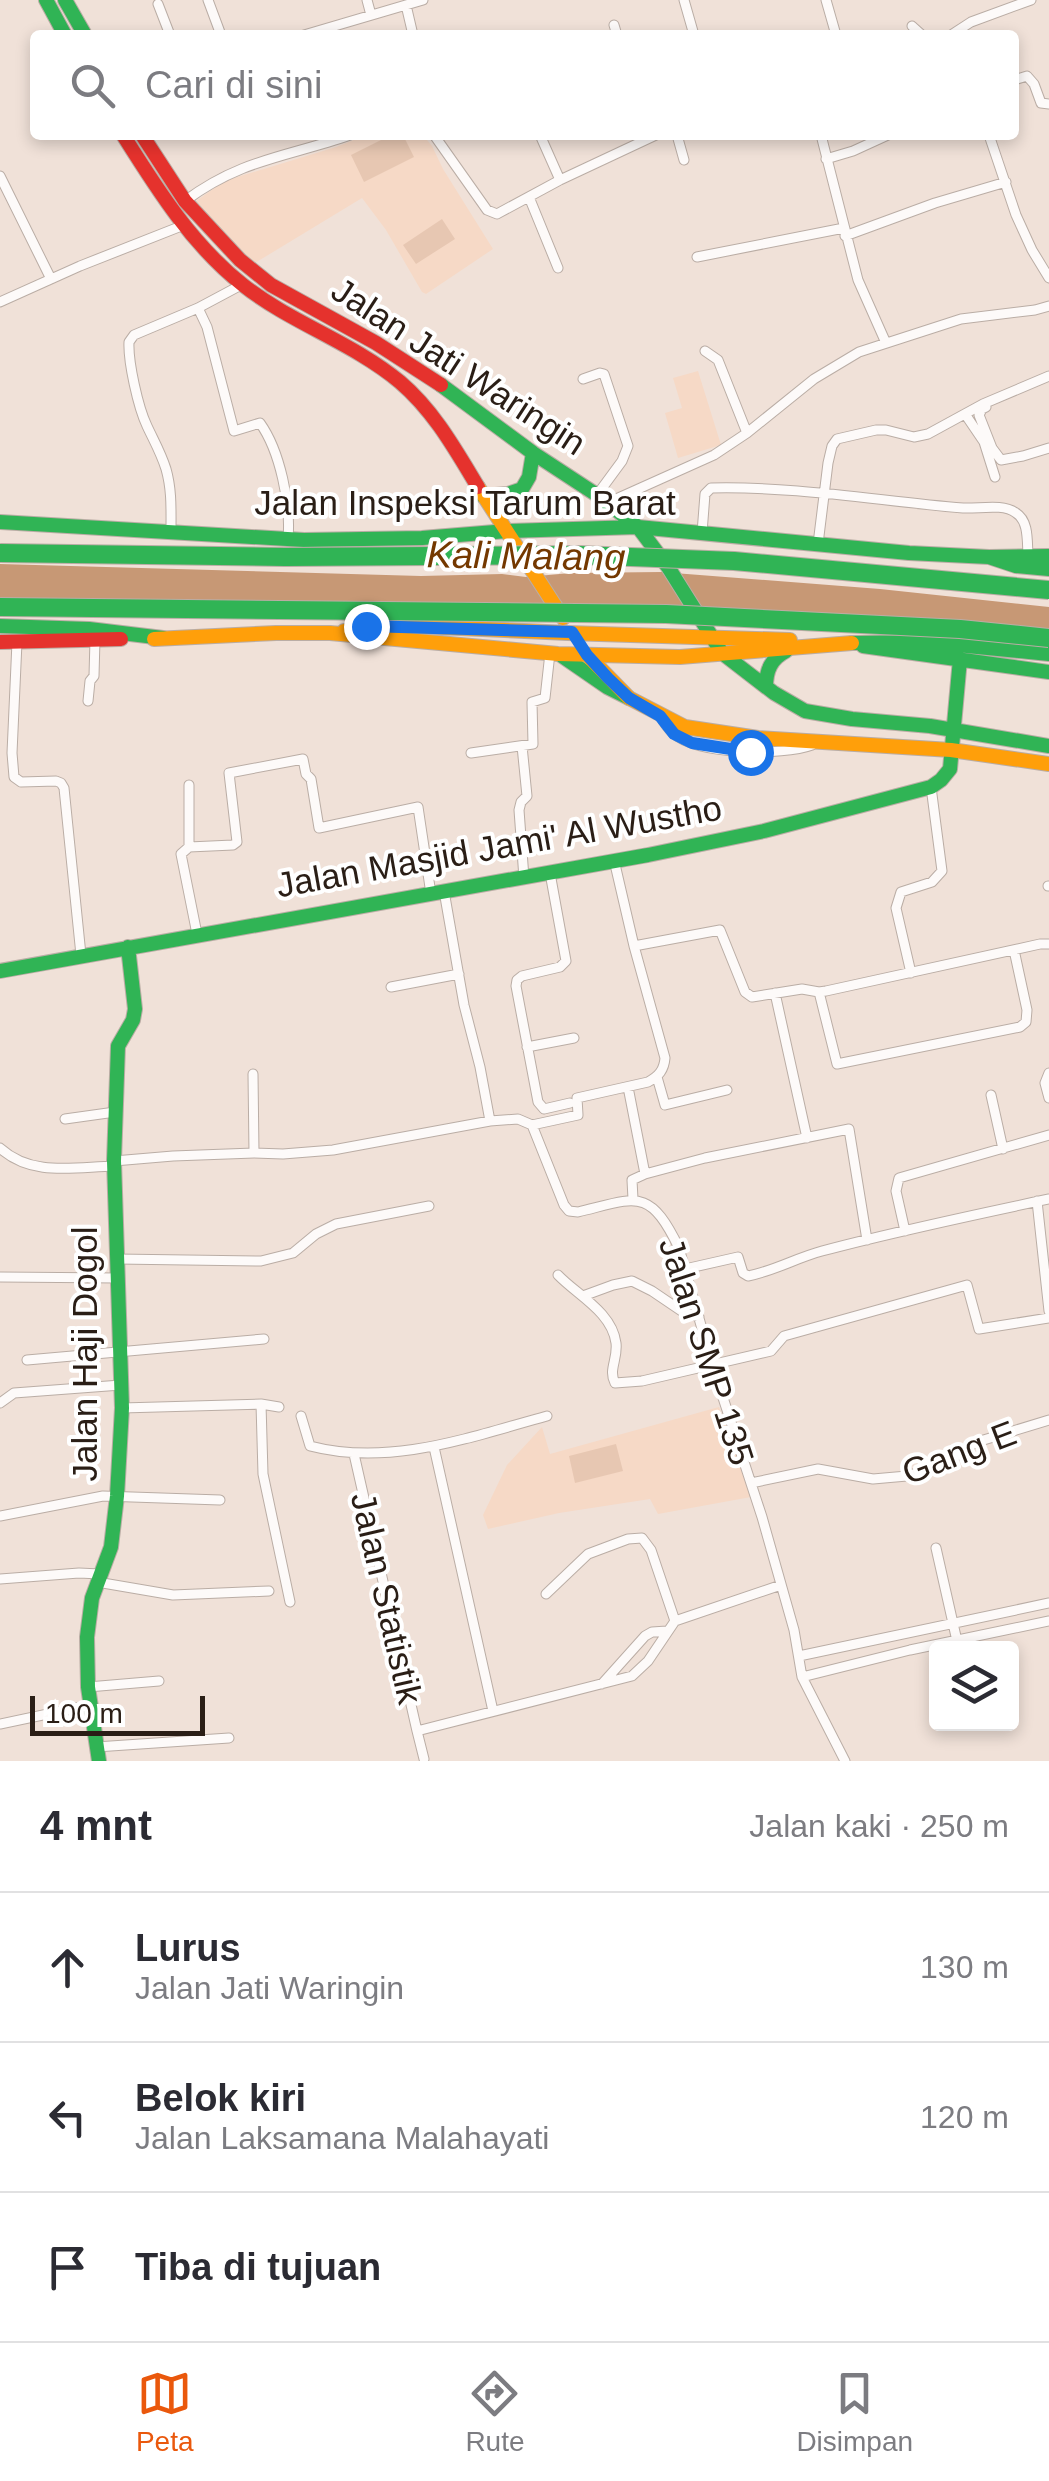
<!DOCTYPE html>
<html lang="id">
<meta charset="utf-8">
<style>
body{margin:0;font-family:Helvetica,sans-serif;background:#f2f2f3;color:#2b2b33}
.controls{position:absolute;right:30px;bottom:30px;display:grid;overflow:hidden;border-radius:10px;box-shadow:0 5px 15px #0003}
.controls button{width:90px;height:90px;display:grid;place-items:center;padding:0;border:0;border-bottom:2px solid #e1e1e2;background:#fff;color:#2b2b33;font:50px sans-serif}
.scale{position:absolute;left:30px;bottom:25px;width:175px;box-sizing:border-box;padding-left:10px;border:5px solid #2a1e16;border-top:0;font-size:28px;line-height:35px;white-space:nowrap;color:#2a1e16;-webkit-text-stroke:8px #fff;paint-order:stroke}
.stop{position:absolute;width:30px;height:30px;margin:-22px;border:8px solid #1a73e8;border-radius:50%;background:#fff}
.stop.end{background:#1a73e8;border-color:#fff;box-shadow:0 2px 10px #0008}
.list{margin:0;padding:0;list-style:none}
h2{display:flex;justify-content:space-between;align-items:center;height:130px;margin:0;padding:0 40px;font-size:42px}
h2 small{font-size:32px;font-weight:400;color:#7c7c81}
.list li{display:grid;grid-template-columns:65px 1fr auto;gap:30px;align-items:center;box-sizing:border-box;height:150px;padding:0 40px;border-top:2px solid #e1e1e2}
.list b{display:block;font-size:38px;white-space:nowrap}
.list p{margin:0;font-size:32px;white-space:nowrap;color:#7c7c81}
.list em{font-size:32px;font-style:normal;color:#7c7c81}
.icon{flex:none;width:55px;height:55px;fill:none;stroke:currentColor;stroke-width:2;stroke-linecap:round;stroke-linejoin:round}
.map{position:relative;flex:none;width:1049px;height:1761px;overflow:hidden}
.search{position:absolute;background:#fff;box-shadow:0 5px 15px #0003;left:30px;right:30px;top:30px;height:110px;display:flex;align-items:center;gap:25px;box-sizing:border-box;padding:0 35px;border-radius:10px;color:#7c7c81;font-size:38px}
.sheet{height:580px;background:#fff}
nav{display:flex;justify-content:space-around;align-items:center;box-sizing:border-box;height:140px;border-top:2px solid #e1e1e2;background:#fff;font-size:28px;color:#7c7c81}
nav a{display:grid;justify-items:center;gap:5px}
nav .on{color:#ea580c}
.map>svg:first-child{display:block}
.built{fill:#f6d9c6}
.green{fill:#e7c7b2}
.water{fill:#c79875}
.lines{fill:none;stroke-linecap:round;stroke-linejoin:round}
.street-casing{stroke:#baada5;stroke-width:11}
.fast-casing{stroke:#baada5;stroke-width:16}
.slow-casing{stroke:#baada5;stroke-width:16}
.jam-casing{stroke:#baada5;stroke-width:16}
.street{stroke:#fdfaf9;stroke-width:9}
.fast{stroke:#30b455;stroke-width:14}
.slow{stroke:#ff9f0a;stroke-width:14}
.jam{stroke:#e5322d;stroke-width:14}
.fast-bridge-casing{stroke:#baada5;stroke-width:20;stroke-linecap:butt}
.fast-bridge{stroke:#30b455;stroke-width:18}
.route{stroke:#1a73e8;stroke-width:12}
.labels{text-anchor:middle;dominant-baseline:central;stroke-width:8;stroke-linejoin:round;paint-order:stroke}
.street-label{font-size:35px;fill:#2a1e16;stroke:#fff}
.water-label{font-size:38px;font-style:italic;fill:#743800;stroke:#fff}
</style>
<div class="map">
<svg width="1049" height="1761" viewBox="0 0 1049 1761">
<rect width="100%" height="100%" fill="#f0e1d8"/>
<!-- built -->
<path class="built" d="M366,135H423L432,146L443,169L493,249L426,294L422,292L386,230L362,198L250,266L195,202L224,181L336,147Z
M698,371L721,445L678,458L665,413L682,408L673,378Z
M719,1407L751,1497L658,1514L650,1499L559,1513L488,1529L483,1515L507,1465L542,1427L550,1454Z"/>
<!-- green -->
<path class="green" d="M391,135H403L414,157L364,182L351,155Z
M442,219L455,239L416,264L403,245Z
M616,1444L623,1471L575,1483L569,1456Z"/>
<!-- water -->
<path class="water" d="M0,564L421,576L502,574L526,577L571,573L661,572L880,589L1049,607V638L960,629L0,607Z"/>
<g class="lines">
<!-- street casing -->
<g class="street-casing">
<path id="street" d="M208,0L221,35
M367,0L371,15
M684,0L694,35
M826,0L836,35
M158,4L170,35
M406,5L413,35
M614,25L617,35
M912,26L922,35
M304,35L423,0
M951,35L971,22L1031,0
M1014,80L1027,76L1034,84L1041,103L1049,104
M434,135L487,210L497,214L560,180L656,135
M540,135L560,180
M677,135L684,160
M821,135L858,280L886,343
M989,135L1016,215L1032,250L1049,278
M826,159L853,151L888,135
M0,176L51,279
M529,197L558,268
M185,201C241,159 287,157 350,135
M845,236L935,203L1006,182
M697,257L844,228
M0,302L80,266L184,225
M198,308L207,327L234,431L260,423C280,451 291,504 288,539
M705,351L718,360L747,433
M583,379L600,373L604,374L628,446L622,461L597,495
M986,407L982,409L979,415L992,448L1001,460L1023,456L1049,448
M965,414L984,442L995,477
M607,503L714,455L747,433L814,379L859,352L961,319L1035,310L1049,306
M171,532C171,510 172,490 166,469C161,453 154,441 147,426C138,407 128,362 129,342L134,335L198,308L243,284
M702,533L705,494L711,488C796,486 879,501 963,508C979,509 1003,503 1016,513C1029,521 1027,541 1028,555
M818,544L828,463L832,446L837,439L876,430H886L914,437L928,434L983,404L1049,376
M17,642L12,753L14,777L21,782L56,781L61,783L64,788L81,955
M88,701L90,681L94,676L95,639
M663,721C666,725 669,730 673,733C698,755 782,756 812,745
M522,746L527,796L521,802L519,810L524,878
M471,753L533,744L532,702L545,698L550,653
M189,785V847
M550,873L566,961L560,967L522,976L517,980L516,986L538,1102L544,1109L570,1103
M1048,886H1049
M444,891L464,1005L480,1067L490,1121
M197,934L181,854L189,847L233,845L237,842L229,773L303,759L306,774L311,779L319,828L418,807L431,894
M634,946L720,930L745,992L752,997L802,989L819,992L826,991L1040,944H1049
M911,973L896,908L901,892L932,882L942,871L931,787
M391,987L459,974
M819,992L837,1064L1020,1027L1026,1022L1027,1010L1014,950
M775,993L807,1138
M527,1047L574,1038
M1049,1073L1045,1083L1049,1098
M253,1074L254,1153
M657,1077L665,1105L727,1090
M628,1087L645,1174
M991,1095L1003,1149
M65,1119L115,1112
M532,1125L578,1115L577,1098L648,1082C659,1076 664,1070 665,1058L634,946L614,860
M0,1148C32,1177 74,1167 114,1166
M114,1161L173,1156L254,1153L283,1154L333,1150L490,1121L518,1119L532,1125L564,1205L569,1211L578,1212C636,1198 649,1186 679,1248L712,1364L762,1517L794,1630L802,1677L845,1761
M633,1199L632,1180L645,1174L705,1158L849,1129L867,1240
M1037,1201L1049,1311
M905,1231L896,1191L899,1178L1049,1135
M117,1259L261,1261L293,1253L316,1234L336,1224L429,1206
M685,1269L738,1257L743,1273L748,1276C774,1271 796,1258 822,1251C897,1231 973,1215 1049,1199
M558,1275C577,1295 612,1312 616,1343C618,1359 608,1370 615,1383L642,1381L771,1351L784,1336L967,1285L979,1329L1049,1318
M0,1277L118,1278
M583,1296L613,1285L632,1281L652,1291L683,1312L699,1317
M27,1360L264,1339
M0,1403L14,1393L121,1385
M261,1404L263,1474L290,1602
M122,1408L261,1404L279,1407
M301,1416L310,1446C390,1467 470,1437 547,1416
M434,1447L493,1711
M354,1454L417,1731L632,1676L648,1661L675,1621L781,1585
M751,1483L818,1469L873,1479L907,1476L948,1463L964,1449L977,1442L1049,1420
M0,1516L103,1496L220,1500
M936,1548L957,1641
M0,1579L79,1573L100,1574
M97,1582L173,1595L269,1591
M546,1594L588,1554L628,1539L642,1538L651,1550L675,1621
M799,1656L1049,1603
M802,1677L910,1650L1049,1621
M602,1684L645,1636L652,1632L667,1631
M88,1687L159,1681
M0,1724L90,1705
M417,1731L424,1759
M96,1747L229,1738"/>
</g>
<!-- fast casing -->
<g class="fast-casing">
<path id="fast" d="M46,0L65,35
M65,0L85,35
M441,385L533,453L597,495L638,527L668,567L722,653
M483,496L508,494L522,489L529,477L533,453
M0,522L304,540L422,538L507,531L638,527L909,553L989,557L1049,556
M989,557L1016,566L1049,569
M0,626L89,629L163,638
M852,643L926,642L1049,654
M863,646L1049,672
M722,653L774,693L805,711L852,719L930,726L1049,746
M562,656L607,687L629,698
M766,687C766,670 771,659 786,651
M0,971L648,855L764,831L931,787L941,780L950,769L960,659
M99,1761L88,1687L87,1637L92,1598L111,1547L117,1496L122,1408L114,1161L118,1046L133,1020L135,1009L128,947"/>
</g>
<!-- slow casing -->
<g class="slow-casing">
<path id="slow" d="M478,487L563,618
M344,631L415,626L568,633L790,640
M154,639L276,633H330L558,654L680,657L852,643
M587,655L629,698L685,727L758,738L951,750L1049,764"/>
</g>
<!-- jam casing -->
<g class="jam-casing">
<path id="jam" d="M123,135C157,189 192,245 243,285C291,323 352,342 400,382C434,411 455,449 478,487
M142,135L185,201L240,260L271,285L376,343L441,385
M0,642L121,639"/>
</g>
<!-- street -->
<use href="#street" class="street"/>
<!-- fast -->
<use href="#fast" class="fast"/>
<!-- slow -->
<use href="#slow" class="slow"/>
<!-- jam -->
<use href="#jam" class="jam"/>
<!-- fast-bridge casing -->
<g class="fast-bridge-casing">
<path id="fast-bridge" d="M0,553L285,557L579,555L734,561L1049,590
M0,607L666,614L960,629L1049,638"/>
</g>
<!-- fast-bridge -->
<use href="#fast-bridge" class="fast-bridge"/>
</g>
<g class="lines">
<!-- route -->
<path class="route" d="M366,626L572,632L587,655L608,678L629,698L660,716L674,734L692,743L750,752"/>
</g>
<g class="labels">
<!-- street labels -->
<g class="street-label">
<text transform="translate(459 366) rotate(33)">Jalan Jati Waringin</text>
<text x="465" y="502">Jalan Inspeksi Tarum Barat</text>
<text transform="translate(499 846) rotate(-10)">Jalan Masjid Jami' Al Wustho</text>
<text transform="translate(707 1351) rotate(72)">Jalan SMP 135</text>
<text transform="translate(84 1354) rotate(-90)">Jalan Haji Dogol</text>
<text transform="translate(959 1452) rotate(-21)">Gang E</text>
<text transform="translate(387 1598) rotate(77)">Jalan Statistik</text>
</g>
<!-- water labels -->
<g class="water-label">
<text transform="translate(526 556) rotate(1)">Kali Malang</text>
</g>
</g>
</svg>
<div class="controls">
<button><svg class="icon" aria-label="layers" viewBox="0 0 24 24"><path d="M12 4l9 5-9 5-9-5zM3 14l9 5 9-5"/></svg></button>
</div>
<div class="scale">100 m</div>
<div class="stop" style="left:750px;top:752px"></div>
<div class="stop end" style="left:366px;top:626px"></div>
<div class="search"><svg class="icon" aria-label="search" viewBox="0 0 24 24"><circle cx="10" cy="10" r="6"/><path d="M15 15l6 6"/></svg>Cari di sini</div>
</div>
<section class="sheet">
<h2>4 mnt<small>Jalan kaki · 250 m</small></h2>
<ul class="list">
<li><svg class="icon" aria-label="ahead" viewBox="0 0 24 24"><path d="M12 20V5M6 11l6-6 6 6"/></svg><div><b>Lurus</b><p>Jalan Jati Waringin</p></div><em>130 m</em></li>
<li><svg class="icon" aria-label="left" viewBox="0 0 24 24"><path d="M17 20v-9H6M10 6l-5 5 5 5"/></svg><div><b>Belok kiri</b><p>Jalan Laksamana Malahayati</p></div><em>120 m</em></li>
<li><svg class="icon" aria-label="arrive" viewBox="0 0 24 24"><path d="M6 21V4h12l-3 4 3 4H6"/></svg><div><b>Tiba di tujuan</b></div></li>
</ul>
</section>
<nav>
<a class="on"><svg class="icon" aria-label="map" viewBox="0 0 24 24"><path d="M3 6l6-2 6 2 6-2v14l-6 2-6-2-6 2zM9 4v14M15 6v14"/></svg>Peta</a>
<a><svg class="icon" aria-label="directions" viewBox="0 0 24 24"><path d="M12 3l9 9-9 9-9-9zM9 14v-3h6M13 9l2 2-2 2"/></svg>Rute</a>
<a><svg class="icon" aria-label="saved" viewBox="0 0 24 24"><path d="M7 4h10v16l-5-4-5 4z"/></svg>Disimpan</a>
</nav>
